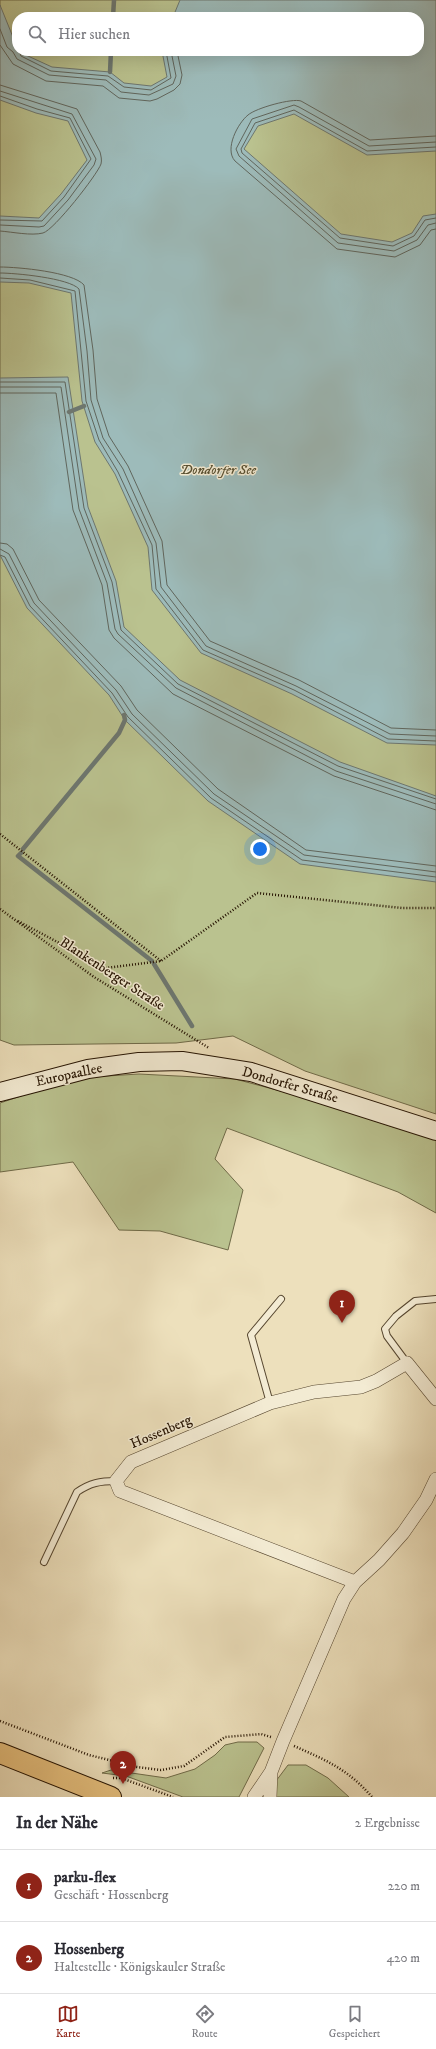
<!DOCTYPE html>
<html lang="de">
<meta charset="utf-8">
<style>
body{margin:0;font-family:"IM FELL DW Pica",serif;background:#f2f2f3;color:#2b2b33}
.you{position:absolute;left:260px;top:849px;width:14px;height:14px;margin:-10px;border:3px solid #fff;border-radius:50%;background:#1a73e8;box-shadow:0 0 0 6px #1a73e833}
.badge{display:grid;place-items:center;width:26px;height:26px;border-radius:50%;background:#8f2418;color:#fff;font-size:13px;font-weight:700}
.pin{position:absolute;translate:-50% -33px;filter:drop-shadow(0 1px 2px #0008)}
.pin::after{content:'';position:absolute;top:21px;width:14px;height:12px;background:inherit;clip-path:polygon(0 0,100% 0,50% 100%)}
.list{margin:0;padding:0;list-style:none}
h2{display:flex;justify-content:space-between;align-items:center;height:52px;margin:0;padding:0 16px;font-size:17px}
h2 small{font-size:13px;font-weight:400;color:#7c7c81}
.list li{display:grid;grid-template-columns:26px 1fr auto;gap:12px;align-items:center;box-sizing:border-box;height:72px;padding:0 16px;border-top:1px solid #e1e1e2}
.list b{display:block;font-size:15px;white-space:nowrap}
.list p{margin:0;font-size:13px;white-space:nowrap;color:#7c7c81}
.list em{font-size:13px;font-style:normal;color:#7c7c81}
.icon{flex:none;width:22px;height:22px;fill:none;stroke:currentColor;stroke-width:2;stroke-linecap:round;stroke-linejoin:round}
.map{position:relative;flex:none;width:436px;height:1797px;overflow:hidden}
.search{position:absolute;background:#fff;box-shadow:0 4px 16px #0002;left:12px;right:12px;top:12px;height:44px;display:flex;align-items:center;gap:10px;box-sizing:border-box;padding:0 14px;border-radius:16px;color:#7c7c81;font-size:15px}
.sheet{height:196px;background:#fff}
nav{display:flex;justify-content:space-around;align-items:center;box-sizing:border-box;height:56px;border-top:1px solid #e1e1e2;background:#fff;font-size:11px;color:#7c7c81}
nav a{display:grid;justify-items:center;gap:2px}
nav .on{color:#8f2418}
.map>svg:first-child{display:block}
.green{fill:#bac28f;stroke:#6f6a48;fill-rule:evenodd}
.water{fill:#9dbbba;stroke:#6d7770}
.lines{fill:none;stroke-linecap:round;stroke-linejoin:round}
.shore{stroke:#60665d;stroke-width:1}
.stream{stroke:#6d7770;stroke-width:4.5}
.lane-casing{stroke:#56462f;stroke-width:8}
.street-casing{stroke:#56462f;stroke-width:14}
.secondary-casing{stroke:#241200;stroke-width:20}
.primary-casing{stroke:#241200;stroke-width:22}
.path{stroke:#241200;stroke-width:2.5;stroke-dasharray:1 2;stroke-linecap:butt}
.lane{stroke:#f3ebd3;stroke-width:6}
.street{stroke:#f3ebd3;stroke-width:13}
.secondary{stroke:#f3ebd3;stroke-width:18}
.primary{stroke:#e6c07e;stroke-width:20}
.labels{text-anchor:middle;dominant-baseline:central;stroke-width:3;stroke-linejoin:round;paint-order:stroke}
.park-label{font-size:14px;font-style:italic;fill:#585032;stroke:#f3ebd3}
.street-label{font-size:14px;fill:#241200;stroke:#f3ebd3}
</style>
<div class="map">
<svg width="436" height="1797" viewBox="0 0 436 1797">
<rect width="100%" height="100%" fill="#ede0bc"/>
<filter id="stains"><feTurbulence type="fractalNoise" baseFrequency=".005" numOctaves="4"/><feColorMatrix values="0 0 0 0 .2 0 0 0 0 .09 0 0 0 0 .02 0 0 0 .5 -.17"/></filter>
<radialGradient id="worn" r=".72"><stop offset=".6" stop-color="#630" stop-opacity="0"/><stop offset="1" stop-color="#630" stop-opacity=".3"/></radialGradient>
<!-- green -->
<path class="green" d="M0,0H436V1114L305,1071L233,1036L176,1043L14,1045L0,1040ZM17,17H419V51H17Z
M139,1074L235,1079L307,1098L390,1126L436,1139V1213L398,1192L227,1128L215,1159L243,1190L228,1250L160,1231L119,1230L73,1162L0,1172V1103L75,1078Z
M238,1742H257L264,1748L239,1797H183L126,1776L102,1773L111,1770L166,1778L195,1769L215,1755L225,1745Z
M288,1765H306L328,1778L349,1797H271L276,1781Z"/>
<!-- water -->
<path class="water" d="M180,0H436V151L367,155L294,114L258,126L244,149L341,234L392,242L412,233L423,216L436,214V745L387,743L292,694L201,653L152,590L148,547L115,474L95,442L82,401L71,293L29,283L0,282V216L39,218L61,194L87,160L68,121L36,113L0,100V5L17,47V51L52,67L110,72L124,83L151,86L167,77L162,51H419V17H173Z
M68,377L88,507L116,581L124,627L180,680L340,762L436,796V882L300,864L208,801L125,720L109,695L27,608L0,555V378Z"/>
<g class="lines">
<!-- shore -->
<path class="shore" d="M0,29L7,47L13,52L17,59L49,75L106,80L121,92L149,95L173,84L176,76L171,51
M0,45L13,64L46,81L103,86L119,98L150,101L157,99L174,90L180,84L182,75L177,51
M19,51L21,56L51,71L108,76L124,87L151,90L171,78L166,51
M0,85L77,109L100,152C101,156 102,160 101,164C97,175 54,230 43,233C31,236 13,232 0,231
M0,91L72,114L96,159L94,165L68,200L44,226L39,227L0,225
M0,96L37,109L70,118L91,159L64,197L42,221L0,220
M436,136L370,140L301,101C292,98 256,108 248,115C238,123 224,149 235,161L337,249L395,257L420,245L431,230L436,229
M436,142L369,146L299,107L294,105L252,119L236,149L239,156L338,243L394,251L417,240L428,225L436,223
M436,147L367,151L294,110L255,123L241,149L242,153L340,238L393,246L414,236L425,220L436,218
M0,267C18,267 73,272 84,285L93,350L97,399L109,436L128,466L162,541L167,585L210,641L299,680L391,728L436,730
M0,273C15,273 69,278 79,289L87,351L91,400L103,438L123,469L156,543L161,587L206,646L296,686L390,734L436,736
M0,278L30,280L75,291L86,401L99,440L118,472L152,545L156,589L203,650L294,690L388,739L436,741
M0,382H65L84,508L112,582L121,630L178,684L338,766L436,799
M0,387H61L79,509L107,583L115,629L118,634L176,688L336,771L436,804
M0,393H56L73,510L102,585L109,630L114,638L173,694L334,776L436,810
M0,543L7,544L13,549L39,600L121,686L137,710L218,789L306,850L436,866
M0,549L9,554L34,603L116,690L132,714L214,794L304,855L436,872
M0,555L5,557L30,606L112,693L128,717L211,798L302,860L436,877"/>
<!-- stream -->
<path class="stream" d="M113,17L114,0
M110,72L111,51
M69,412L84,406
M23,849L119,733L125,720L124,715
M21,853L18,856L152,961
M154,964L192,1026"/>
<!-- lane casing -->
<g class="lane-casing">
<path id="lane" d="M407,1363L387,1336L385,1329L396,1316L415,1301L436,1299
M270,1403L251,1335L281,1299
M44,1562L77,1492C90,1483 100,1481 116,1481"/>
</g>
<!-- street casing -->
<g class="street-casing">
<path id="street" d="M355,1582L120,1491L116,1481L131,1462L270,1403L314,1392L361,1387L376,1381L407,1363L436,1399
M254,1797L271,1772
M270,1797L271,1772L283,1741L344,1599L355,1582L379,1560L403,1533L426,1500L436,1479"/>
</g>
<!-- secondary casing -->
<g class="secondary-casing">
<path id="secondary" d="M0,1092L88,1069L139,1062L182,1061L251,1072L436,1131"/>
</g>
<!-- primary casing -->
<g class="primary-casing">
<path id="primary" d="M0,1753L111,1797"/>
</g>
<!-- path -->
<path class="path" d="M0,834L161,961
M0,909L94,977L209,1048
M18,921L106,968L161,961L257,893L402,908H436
M0,1721L89,1755L137,1767L161,1770L184,1766L225,1737L261,1734L271,1737
M294,1746C326,1760 349,1770 372,1797
M113,1778H121L173,1797"/>
<!-- lane -->
<use href="#lane" class="lane"/>
<!-- street -->
<use href="#street" class="street"/>
<!-- secondary -->
<use href="#secondary" class="secondary"/>
<!-- primary -->
<use href="#primary" class="primary"/>
</g>
<g class="labels">
<!-- park labels -->
<g class="park-label">
<text x="218" y="470">Dondorfer See</text>
</g>
<!-- street labels -->
<g class="street-label">
<text transform="translate(112 974) rotate(33)">Blankenberger Straße</text>
<text transform="translate(69 1075) rotate(-12)">Europaallee</text>
<text transform="translate(290 1085) rotate(16)">Dondorfer Straße</text>
<text transform="translate(161 1432) rotate(-23)">Hossenberg</text>
</g>
</g>
<rect width="100%" height="100%" filter="url(#stains)"/>
<rect width="100%" height="100%" fill="url(#worn)"/>
</svg>
<div class="you"></div>
<div class="pin badge" style="left:342px;top:1323px">1</div>
<div class="pin badge" style="left:123px;top:1784px">2</div>
<div class="search"><svg class="icon" aria-label="search" viewBox="0 0 24 24"><circle cx="10" cy="10" r="6"/><path d="M15 15l6 6"/></svg>Hier suchen</div>
</div>
<section class="sheet">
<h2>In der Nähe<small>2 Ergebnisse</small></h2>
<ul class="list">
<li><span class="badge">1</span><div><b>parku-flex</b><p>Geschäft · Hossenberg</p></div><em>220 m</em></li>
<li><span class="badge">2</span><div><b>Hossenberg</b><p>Haltestelle · Königskauler Straße</p></div><em>420 m</em></li>
</ul>
</section>
<nav>
<a class="on"><svg class="icon" aria-label="map" viewBox="0 0 24 24"><path d="M3 6l6-2 6 2 6-2v14l-6 2-6-2-6 2zM9 4v14M15 6v14"/></svg>Karte</a>
<a><svg class="icon" aria-label="directions" viewBox="0 0 24 24"><path d="M12 3l9 9-9 9-9-9zM9 14v-3h6M13 9l2 2-2 2"/></svg>Route</a>
<a><svg class="icon" aria-label="saved" viewBox="0 0 24 24"><path d="M7 4h10v16l-5-4-5 4z"/></svg>Gespeichert</a>
</nav>
